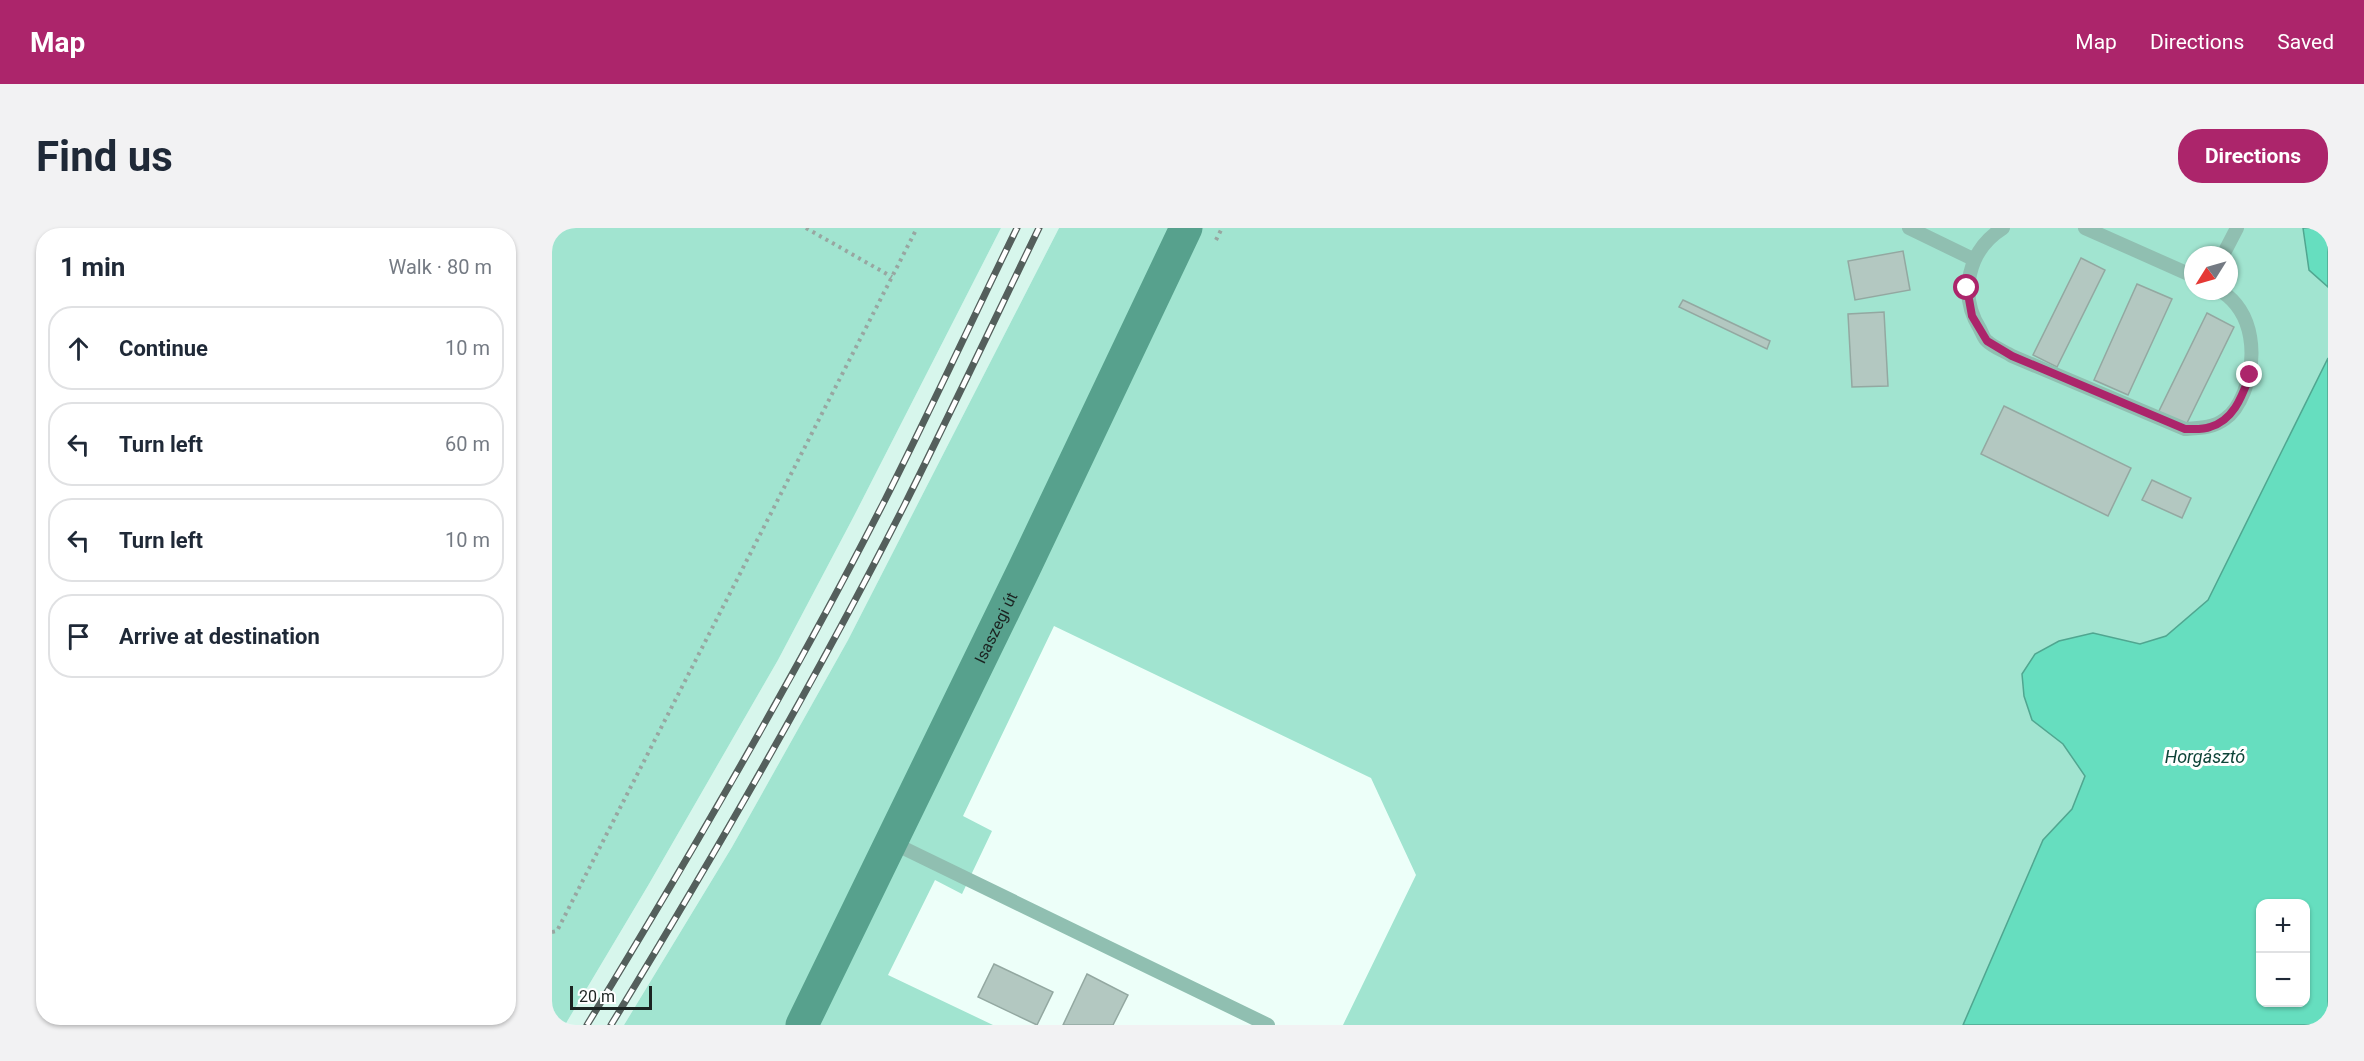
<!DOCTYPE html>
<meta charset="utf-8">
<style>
body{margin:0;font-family:Roboto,sans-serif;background:#f2f2f3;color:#1f2937}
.controls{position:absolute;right:18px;bottom:18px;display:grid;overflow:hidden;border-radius:12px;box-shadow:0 2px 4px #0004}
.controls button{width:54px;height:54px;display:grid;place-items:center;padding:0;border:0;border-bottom:2px solid #e0e1e3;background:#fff;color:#1f2937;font:30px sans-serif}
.compass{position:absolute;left:1632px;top:18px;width:54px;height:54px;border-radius:50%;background:#fff;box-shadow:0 2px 4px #0004;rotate:233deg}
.scale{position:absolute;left:18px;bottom:15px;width:82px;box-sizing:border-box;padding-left:6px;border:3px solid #1b2321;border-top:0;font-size:16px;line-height:21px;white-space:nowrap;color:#1b2321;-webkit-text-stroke:4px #fff;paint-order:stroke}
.stop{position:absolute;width:18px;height:18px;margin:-14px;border:4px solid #ac256b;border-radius:50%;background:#fff}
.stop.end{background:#ac256b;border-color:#fff;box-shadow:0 2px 6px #0008}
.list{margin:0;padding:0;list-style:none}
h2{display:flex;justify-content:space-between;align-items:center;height:78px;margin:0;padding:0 24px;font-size:26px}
h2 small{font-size:20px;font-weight:400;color:#747a83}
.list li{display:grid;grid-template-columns:39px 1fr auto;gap:18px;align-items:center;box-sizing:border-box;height:84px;margin:0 12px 12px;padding:0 12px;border:2px solid #e0e1e3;border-radius:24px}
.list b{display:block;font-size:22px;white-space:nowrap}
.list em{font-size:20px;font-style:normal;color:#747a83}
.icon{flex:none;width:33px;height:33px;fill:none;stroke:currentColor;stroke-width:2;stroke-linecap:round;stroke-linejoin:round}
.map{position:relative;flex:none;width:1776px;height:797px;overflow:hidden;border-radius:24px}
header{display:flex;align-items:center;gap:36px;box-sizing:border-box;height:84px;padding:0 30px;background:#ac256b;color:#fff}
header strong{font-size:28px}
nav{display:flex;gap:33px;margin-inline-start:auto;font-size:21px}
.intro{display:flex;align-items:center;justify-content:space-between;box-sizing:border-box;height:144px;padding:0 36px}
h1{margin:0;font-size:42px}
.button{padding:15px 27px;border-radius:24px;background:#ac256b;color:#fff;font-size:21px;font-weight:700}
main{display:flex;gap:36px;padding:0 36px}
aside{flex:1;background:#fff;border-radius:24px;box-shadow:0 2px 4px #0004}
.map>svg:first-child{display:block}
.built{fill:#d7f6ec}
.green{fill:#a1e4d0;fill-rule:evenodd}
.water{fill:#66debf;stroke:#50a690;stroke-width:1.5;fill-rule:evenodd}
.building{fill:#b3c8c1;stroke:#93a8a1;stroke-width:1.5}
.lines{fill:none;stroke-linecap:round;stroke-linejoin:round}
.path{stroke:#98a6a1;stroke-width:4;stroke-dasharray:3 4.5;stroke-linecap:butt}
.service{stroke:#90bfb1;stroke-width:14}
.secondary{stroke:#57a18d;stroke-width:33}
.rail-casing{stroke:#545f5c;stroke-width:7}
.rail{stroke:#fff;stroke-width:4.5;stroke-dasharray:14;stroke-linecap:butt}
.route{stroke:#ac256b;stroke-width:8}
.labels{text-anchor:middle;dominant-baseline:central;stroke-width:6;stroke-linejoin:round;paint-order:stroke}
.street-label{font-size:16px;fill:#1b2321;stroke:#fff}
.water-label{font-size:18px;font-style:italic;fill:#0f4539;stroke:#fff}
</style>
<header>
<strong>Map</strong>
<nav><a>Map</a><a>Directions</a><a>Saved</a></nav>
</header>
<div class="intro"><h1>Find us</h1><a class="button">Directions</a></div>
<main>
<aside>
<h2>1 min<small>Walk · 80 m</small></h2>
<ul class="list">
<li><svg class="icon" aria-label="ahead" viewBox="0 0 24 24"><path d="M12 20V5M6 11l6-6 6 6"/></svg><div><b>Continue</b></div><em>10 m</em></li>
<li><svg class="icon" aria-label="left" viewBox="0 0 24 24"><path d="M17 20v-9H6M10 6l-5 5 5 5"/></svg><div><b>Turn left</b></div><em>60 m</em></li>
<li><svg class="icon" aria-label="left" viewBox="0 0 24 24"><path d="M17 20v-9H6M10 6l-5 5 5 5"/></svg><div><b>Turn left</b></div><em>10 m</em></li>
<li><svg class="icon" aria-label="arrive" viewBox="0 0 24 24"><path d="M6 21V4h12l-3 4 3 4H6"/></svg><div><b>Arrive at destination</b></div></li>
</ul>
</aside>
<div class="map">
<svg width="1776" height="797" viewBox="0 0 1776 797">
<rect width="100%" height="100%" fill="#edfff9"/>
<!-- built -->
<path class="built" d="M449,0H507L296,412L180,619L72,797H13L97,656L226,432L302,288Z"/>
<!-- green -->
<path class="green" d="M0,0H449L302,288L226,432L97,656L13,797H0Z
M507,0H1751L1757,42L1776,59V130L1656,372L1614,408L1588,416L1541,405L1480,492L1511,516L1533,548L1520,581L1491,612L1411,797H791L864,647L819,550L502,398L411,588L440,603L410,666L383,652L336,747L441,797H72L180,619L296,412ZM1641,27H1677V63H1641Z"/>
<!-- water -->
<path class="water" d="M1751,0H1776V59L1757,42Z
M1776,130V797H1411L1491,612L1520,581L1533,548L1511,516L1480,492L1472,468L1470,446L1483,426L1507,413L1541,405L1588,416L1614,408L1656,372ZM1708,676H1754V774H1708Z"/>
<!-- building -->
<path class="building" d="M1351,23L1358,62L1303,72L1296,33Z
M1529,30L1553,42L1505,139L1481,127Z
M1585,56L1620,71L1576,167L1542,152Z
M1131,72L1218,113L1215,121L1127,79Z
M1332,84L1336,158L1300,159L1296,86Z
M1655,85L1682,99L1633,199L1606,185Z
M1452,178L1579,240L1556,288L1429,226Z
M1600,252L1639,270L1630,290L1590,272Z
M442,736L501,764L485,797L426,769Z
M535,746L576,767L561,797H511Z"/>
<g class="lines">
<!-- path -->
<path class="path" d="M254,0L340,49
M664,12L670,0
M0,704L5,703L365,0"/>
<!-- service -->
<path class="service" d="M1357,0L1421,31
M1451,0C1416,22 1406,66 1428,101C1430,105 1432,111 1435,113C1441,119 1452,123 1460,128L1633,201C1648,200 1661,200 1673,191C1682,185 1688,174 1692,164C1705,130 1703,85 1669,63
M1533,0L1641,48
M1671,27L1685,0
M339,614L716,797"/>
<!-- secondary -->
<path class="secondary" id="s1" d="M250,797L472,341L634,0"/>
<!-- rail casing -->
<g class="rail-casing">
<path id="rail" d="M35,797C140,625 242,450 334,270C379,181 421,90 465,0
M59,797C162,628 262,455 352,278C398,186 442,93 487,0"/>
</g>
<!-- rail -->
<use href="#rail" class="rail"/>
</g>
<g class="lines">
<!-- route -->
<path class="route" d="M1415,60L1420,88L1435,113L1460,128L1633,201C1641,201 1651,202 1658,199C1682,192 1690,168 1698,147"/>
</g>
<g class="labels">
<!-- street labels -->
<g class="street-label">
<text stroke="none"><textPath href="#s1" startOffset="442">Isaszegi út</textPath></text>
</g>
<!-- water labels -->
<g class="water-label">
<text x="1653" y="528">Horgásztó</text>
</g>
</g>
</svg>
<div class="controls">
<button>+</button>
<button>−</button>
</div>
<svg class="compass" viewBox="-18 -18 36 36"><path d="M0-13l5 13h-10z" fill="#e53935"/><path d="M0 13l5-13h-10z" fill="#747a83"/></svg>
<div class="scale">20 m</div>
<div class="stop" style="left:1415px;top:60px"></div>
<div class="stop end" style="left:1698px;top:147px"></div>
</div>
</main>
